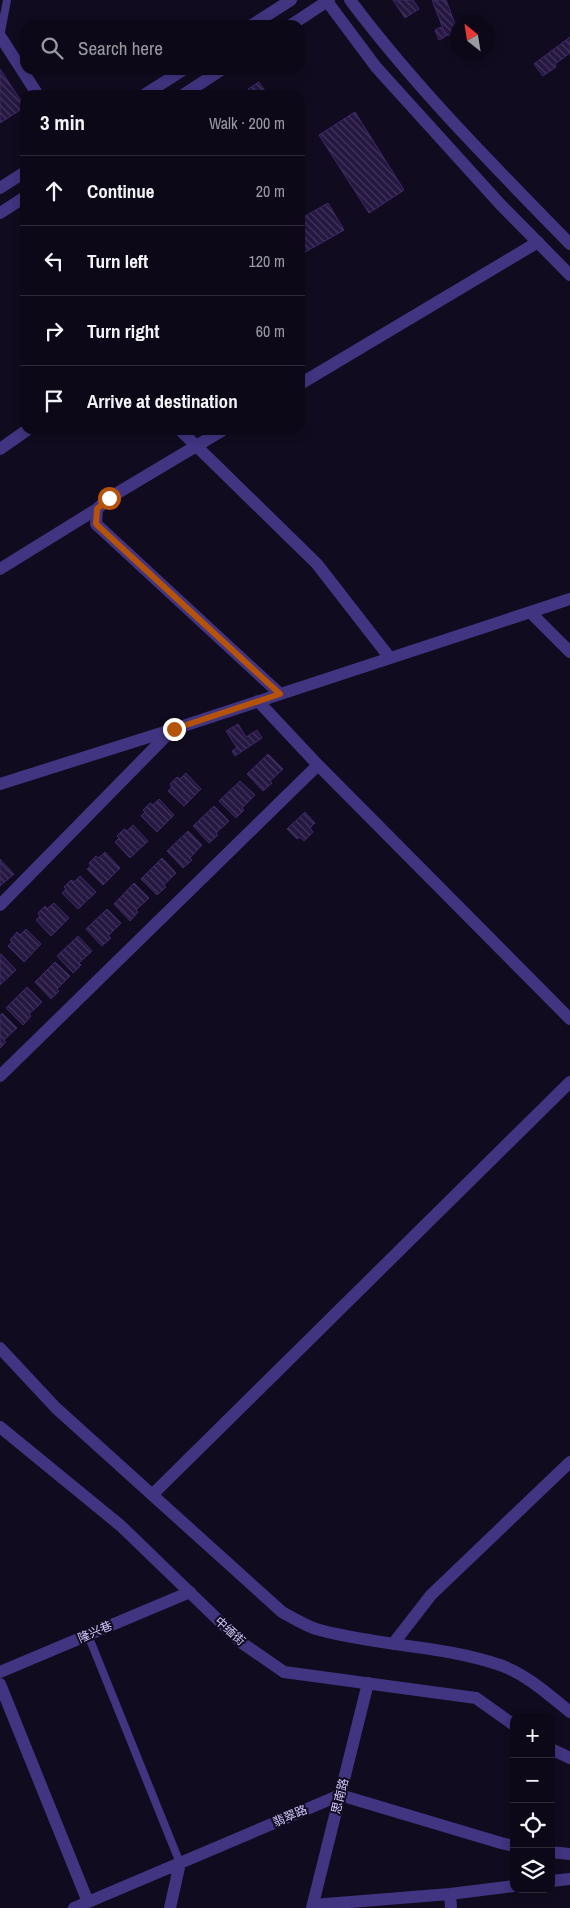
<!DOCTYPE html>
<meta charset="utf-8">
<style>
body{margin:0;font-family:"Archivo Narrow","Noto Sans SC",sans-serif;background:#161120;color:#f1f3f6}
.controls{position:absolute;right:15px;bottom:15px;display:grid;overflow:hidden;border-radius:10px;box-shadow:0 2px 8px #0003}
.controls button{width:45px;height:45px;display:grid;place-items:center;padding:0;border:0;border-bottom:1px solid #2d2936;background:#0d0817;color:#f1f3f6;font:25px sans-serif}
.compass{position:absolute;left:450px;top:15px;width:45px;height:45px;border-radius:50%;background:#0d0817;box-shadow:0 2px 8px #0003;rotate:330deg}
.stop{position:absolute;width:15px;height:15px;margin:-11px;border:4px solid #b45309;border-radius:50%;background:#fff}
.stop.end{background:#b45309;border-color:#fff;box-shadow:0 1px 5px #0008}
.list{margin:0;padding:0;list-style:none}
h2{display:flex;justify-content:space-between;align-items:center;height:65px;margin:0;padding:0 20px;font-size:21px}
h2 small{font-size:16px;font-weight:400;color:#9a9aa1}
.list li{display:grid;grid-template-columns:32px 1fr auto;gap:15px;align-items:center;box-sizing:border-box;height:70px;padding:0 20px;border-top:1px solid #2d2936}
.list b{display:block;font-size:19px;white-space:nowrap}
.list em{font-size:16px;font-style:normal;color:#9a9aa1}
.icon{flex:none;width:28px;height:28px;fill:none;stroke:currentColor;stroke-width:2;stroke-linecap:round;stroke-linejoin:round}
.map{position:relative;flex:none;width:570px;height:1908px;overflow:hidden}
.search{position:absolute;background:#0d0817;box-shadow:0 2px 8px #0003;left:20px;top:20px;width:285px;height:55px;display:flex;align-items:center;gap:12px;box-sizing:border-box;padding:0 18px;border-radius:15px;color:#9a9aa1;font-size:19px}
.panel{position:absolute;background:#0d0817;box-shadow:0 2px 8px #0003;left:20px;top:90px;width:285px;height:345px;border-radius:15px}
.map>svg:first-child{display:block}
.building{fill:url(#building-back-hatch);stroke:#3f286d}
.lines{fill:none;stroke-linecap:round;stroke-linejoin:round}
.service{stroke:#413480;stroke-width:8}
.minor{stroke:#413480;stroke-width:12}
.tertiary{stroke:#413480;stroke-width:12}
.route{stroke:#b45309;stroke-width:6}
.labels{text-anchor:middle;dominant-baseline:central;stroke-width:4;stroke-linejoin:round;paint-order:stroke}
.street-label{font-size:12px;fill:#d6c9ff;stroke:#110b1f}
</style>
<div class="map">
<svg width="570" height="1908" viewBox="0 0 570 1908">
<defs>
<pattern id="building-back-hatch" width="6" height="6" patternUnits="userSpaceOnUse" patternTransform="scale(1.25)"><rect width="6" height="6" fill="#251740"/><path d="M-1 5l2 2M0 0l6 6M5-1l2 2" fill="none" stroke="#44375d"/></pattern>
</defs>
<rect width="100%" height="100%" fill="#110b1f"/>
<!-- building -->
<path class="building" d="M393,0H413L419,9L405,18Z
M432,0H446L458,32L446,36Z
M441,27L445,37L439,40L435,30Z
M570,37V53L555,64L556,67L543,76L534,64Z
M0,69L25,107L0,123Z
M259,82L267,94L252,95L248,89Z
M355,112L404,190L369,213L319,135Z
M328,203L344,230L300,255V219Z
M238,724L246,737L257,730L262,738L235,756L232,751L237,748L226,731Z
M268,754L283,769L270,781L272,783L263,791L247,774Z
M186,773L201,789L184,806L168,791L172,787L170,784L177,777L180,779Z
M240,781L255,795L242,808L244,810L236,818L219,801Z
M159,799L174,815L157,832L141,816L145,812L143,810L150,803L153,805Z
M214,806L229,821L216,833L218,835L209,843L193,826Z
M305,812L315,823L310,828L313,832L304,841L300,837L297,839L287,829Z
M133,825L148,841L130,858L115,842L119,838L117,836L124,829L127,831Z
M188,831L202,845L190,858L192,860L183,868L167,851Z
M105,852L120,868L103,885L87,869L91,866L89,863L96,856L99,858Z
M162,858L176,873L164,885L166,887L157,895L141,879Z
M0,859L14,874L0,886Z
M80,876L96,892L78,909L62,893L66,889L64,887L71,880L74,882Z
M134,883L149,898L136,910L138,912L130,921L114,904Z
M54,903L69,918L51,936L36,920L40,916L38,913L45,906L47,909Z
M107,909L121,923L108,936L111,938L102,946L86,929Z
M26,929L41,944L24,962L8,946L12,942L10,940L17,932L20,935Z
M78,936L92,951L79,963L81,965L73,973L57,956Z
M1,954L16,970L0,985V955Z
M55,962L70,976L57,989L59,991L51,999L35,982Z
M27,987L42,1002L29,1014L31,1016L23,1025L6,1008Z
M2,1013L17,1028L4,1040L6,1042L0,1048V1016Z"/>
<g class="lines">
<!-- service -->
<path class="service" d="M0,37L7,0
M88,1635L180,1863"/>
<!-- minor -->
<path class="minor" d="M252,25L291,0
M291,25L329,0
M0,36L38,95
M144,95L183,70
M183,95L221,70
M0,188L25,172
M0,213L25,197
M300,384L538,242
M180,430L317,564L390,658
M223,430L109,498L97,509L96,524L280,694
M0,449L27,430
M0,569L97,509
M530,612L570,652
M258,701L318,765L570,1019
M0,784L174,729L570,599
M0,905L172,730
M0,1076L318,765
M0,1348L56,1408L282,1612C293,1618 304,1625 316,1629C376,1646 441,1645 500,1665C526,1674 549,1695 570,1712
M0,1427L121,1526L242,1643L284,1672L476,1698L514,1725
M153,1494L570,1082
M393,1644L431,1595L570,1462
M0,1672L190,1592
M0,1684L88,1902
M551,1749L570,1758
M551,1852L570,1854
M551,1881L570,1879
M450,1894L451,1908
M313,1905L450,1894L514,1886
M74,1908L340,1795L501,1843L514,1846
M170,1908L180,1863"/>
<!-- tertiary -->
<path class="tertiary" d="M326,0L376,67L500,204L570,275
M350,0C416,88 494,166 570,244
M312,1908L368,1683"/>
</g>
<g class="lines">
<!-- route -->
<path class="route" d="M109,498L97,509L96,524L280,694L174,729"/>
</g>
<g class="labels">
<!-- street labels -->
<g class="street-label">
<text transform="translate(230 1631) rotate(42)">中缅街</text>
<text transform="translate(95 1632) rotate(-23)">隆兴巷</text>
<text transform="translate(340 1796) rotate(-76)">思南路</text>
<text transform="translate(290 1816) rotate(-23)">翡翠路</text>
</g>
</g>
</svg>
<div class="controls">
<button>+</button>
<button>−</button>
<button><svg class="icon" aria-label="locate" viewBox="0 0 24 24"><circle cx="12" cy="12" r="6"/><path d="M12 2v4M12 18v4M2 12h4M18 12h4"/></svg></button>
<button><svg class="icon" aria-label="layers" viewBox="0 0 24 24"><path d="M12 4l9 5-9 5-9-5zM3 14l9 5 9-5"/></svg></button>
</div>
<svg class="compass" viewBox="-18 -18 36 36"><path d="M0-13l5 13h-10z" fill="#e53935"/><path d="M0 13l5-13h-10z" fill="#9a9aa1"/></svg>
<div class="stop" style="left:109px;top:498px"></div>
<div class="stop end" style="left:174px;top:729px"></div>
<div class="search"><svg class="icon" aria-label="search" viewBox="0 0 24 24"><circle cx="10" cy="10" r="6"/><path d="M15 15l6 6"/></svg>Search here</div>
<section class="panel">
<h2>3 min<small>Walk · 200 m</small></h2>
<ul class="list">
<li><svg class="icon" aria-label="ahead" viewBox="0 0 24 24"><path d="M12 20V5M6 11l6-6 6 6"/></svg><div><b>Continue</b></div><em>20 m</em></li>
<li><svg class="icon" aria-label="left" viewBox="0 0 24 24"><path d="M17 20v-9H6M10 6l-5 5 5 5"/></svg><div><b>Turn left</b></div><em>120 m</em></li>
<li><svg class="icon" aria-label="right" viewBox="0 0 24 24"><path d="M7 20v-9h11M14 6l5 5-5 5"/></svg><div><b>Turn right</b></div><em>60 m</em></li>
<li><svg class="icon" aria-label="arrive" viewBox="0 0 24 24"><path d="M6 21V4h12l-3 4 3 4H6"/></svg><div><b>Arrive at destination</b></div></li>
</ul>
</section>
</div>
